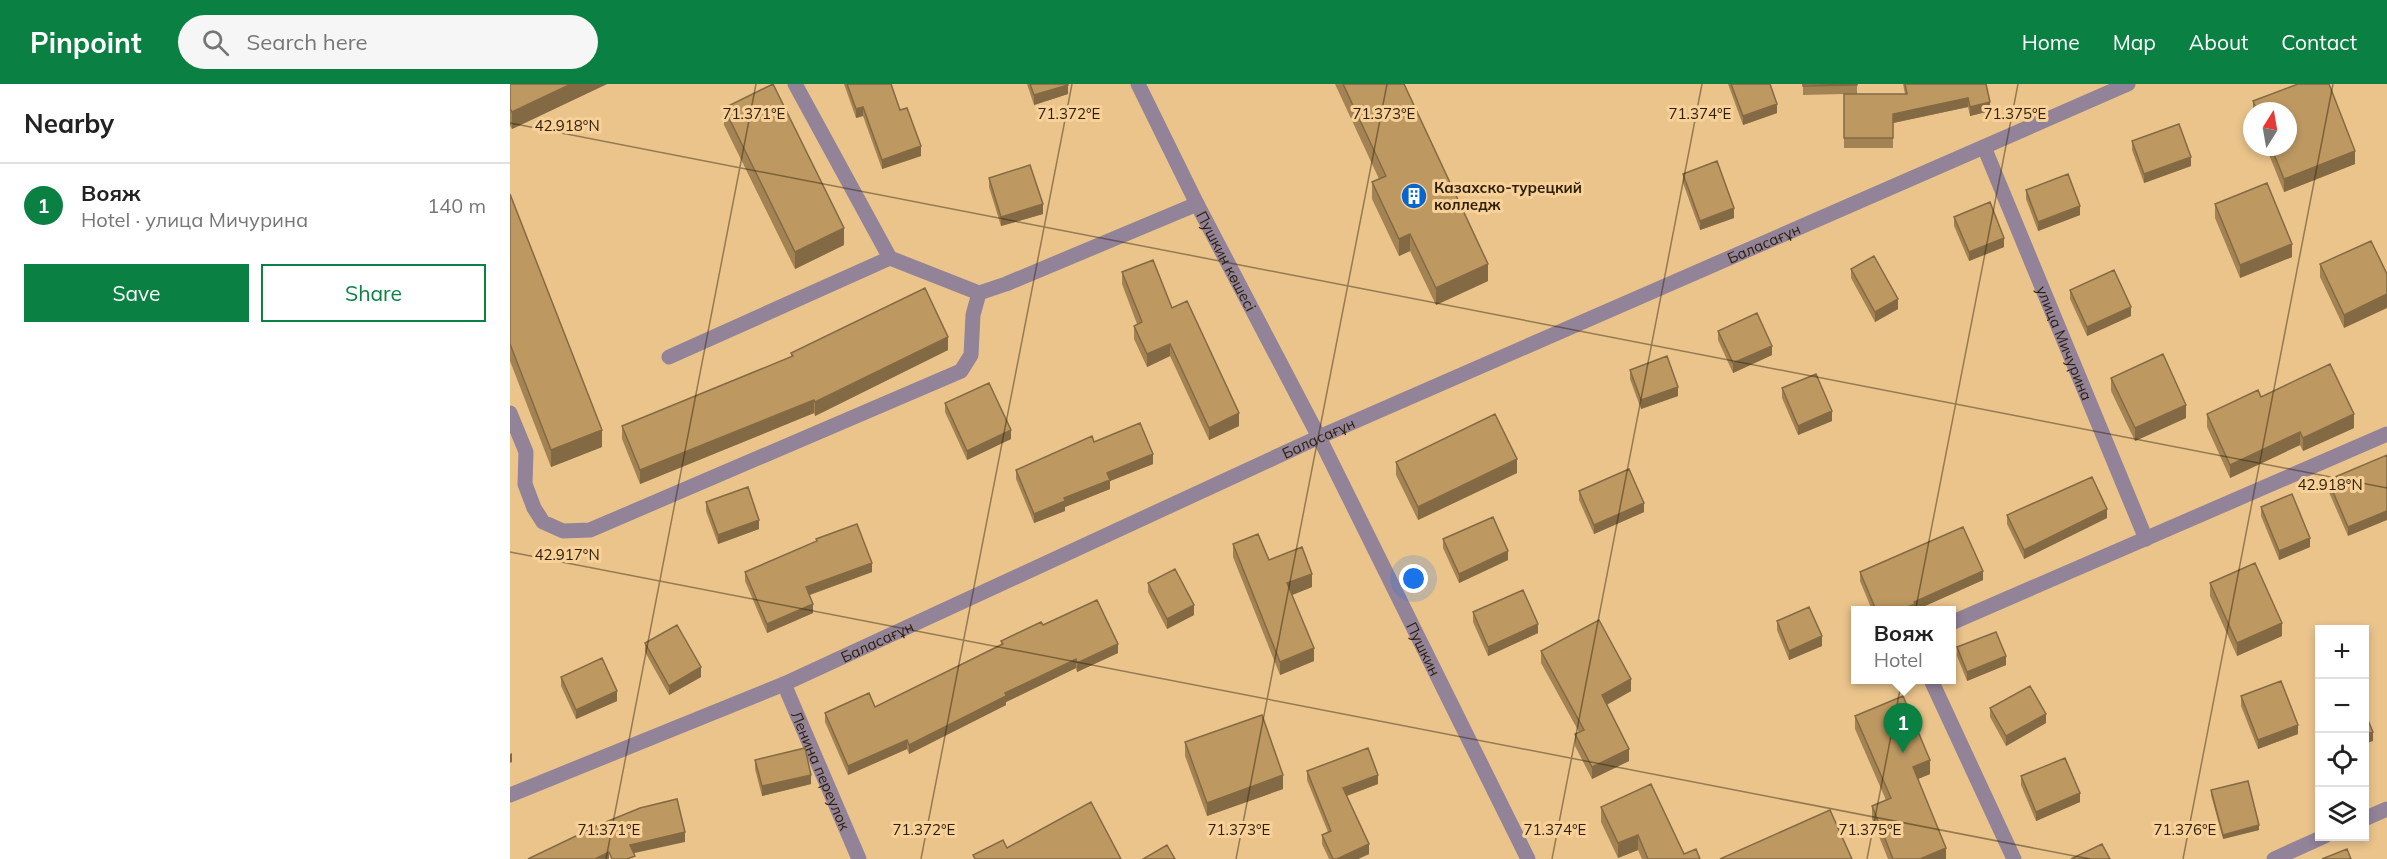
<!DOCTYPE html>
<meta charset="utf-8">
<style>
body{margin:0;font-family:Mulish,sans-serif;background:#f6f6f6;color:#222}
.controls{position:absolute;right:18px;bottom:18px;display:grid;overflow:hidden;border-radius:0px;box-shadow:0 3px 9px #0003}
.controls button{width:54px;height:54px;display:grid;place-items:center;padding:0;border:0;border-bottom:2px solid #e0e0e0;background:#fff;color:#222;font:30px sans-serif}
.compass{position:absolute;left:1733px;top:18px;width:54px;height:54px;border-radius:50%;background:#fff;box-shadow:0 3px 9px #0003;rotate:11deg}
.you{position:absolute;left:904px;top:495px;width:21px;height:21px;margin:-15px;border:4px solid #fff;border-radius:50%;background:#1a73e8;box-shadow:0 0 0 9px #1a73e833}
.badge{display:grid;place-items:center;width:39px;height:39px;border-radius:50%;background:#0b8043;color:#fff;font-size:20px;font-weight:700}
.pin{position:absolute;translate:-50% -50px;filter:drop-shadow(0 2px 3px #0008)}
.pin::after{content:'';position:absolute;top:32px;width:21px;height:18px;background:inherit;clip-path:polygon(0 0,100% 0,50% 100%)}
.popup{position:absolute;left:1341px;top:522px;width:105px;height:78px;box-sizing:border-box;display:grid;place-content:center;border-radius:0px;background:#fff;filter:drop-shadow(0 2px 4px #0005);font-size:20px;white-space:nowrap;color:#767676}
.popup b{font-size:22px;color:#222}
.popup::after{content:'';position:absolute;left:50%;top:100%;margin-left:-12px;border:12px solid transparent;border-top-color:#fff}
.list{margin:0;padding:0;list-style:none}
h2{display:flex;justify-content:space-between;align-items:center;height:78px;margin:0;padding:0 24px;font-size:26px}
h2 small{font-size:20px;font-weight:400;color:#767676}
.list li{display:grid;grid-template-columns:39px 1fr auto;gap:18px;align-items:center;box-sizing:border-box;height:84px;padding:0 24px;border-top:2px solid #e0e0e0}
.list b{display:block;font-size:22px;white-space:nowrap}
.list p{margin:0;font-size:20px;white-space:nowrap;color:#767676}
.list em{font-size:20px;font-style:normal;color:#767676}
.actions{display:flex;gap:12px;padding:18px 24px}
.actions a{flex:1;padding:14px 0;border:2px solid #0b8043;border-radius:0px;text-align:center;font-size:21px;color:#0b8043}
.actions .main{background:#0b8043;color:#fff}
.icon{flex:none;width:33px;height:33px;fill:none;stroke:currentColor;stroke-width:2;stroke-linecap:round;stroke-linejoin:round}
.map{position:relative;flex:none;width:1877px;height:775px;overflow:hidden}
header{display:flex;align-items:center;gap:36px;box-sizing:border-box;height:84px;padding:0 30px;background:#0b8043;color:#fff}
header strong{font-size:28px}
nav{display:flex;gap:33px;margin-inline-start:auto;font-size:21px}
.search{width:420px;height:54px;background:#f6f6f6;display:flex;align-items:center;gap:15px;box-sizing:border-box;padding:0 21px;border-radius:33px;color:#767676;font-size:22px}
main{display:flex}
aside{flex:1;background:#fff}
.map>svg:first-child{display:block}
.lines{fill:none;stroke-linecap:round;stroke-linejoin:round}
.minor{stroke:#938399;stroke-width:15}
.wall{fill:#a38353}
.shaded-wall{fill:#846a44}
.building{fill:#bd9861;stroke:#846a44;stroke-width:1.5}
.ticks{fill:none;stroke:#2c1e07;stroke-width:1.5;stroke-opacity:0.45}
.labels{text-anchor:middle;dominant-baseline:central;stroke-width:6;stroke-linejoin:round;paint-order:stroke}
.poi-label{font-size:15px;font-weight:bold;fill:#2c1e07;stroke:#f8d199;text-anchor:start}
.street-label{font-size:15px;fill:#2c1e07;stroke:#f8d199}
.ticks-label{font-size:15px;text-anchor:middle;fill:#2c1e07;stroke:#f8d199;stroke-width:6;stroke-linejoin:round;paint-order:stroke}
</style>
<header>
<strong>Pinpoint</strong>
<div class="search"><svg class="icon" aria-label="search" viewBox="0 0 24 24"><circle cx="10" cy="10" r="6"/><path d="M15 15l6 6"/></svg>Search here</div>
<nav><a>Home</a><a>Map</a><a>About</a><a>Contact</a></nav>
</header>
<main>
<aside>
<h2>Nearby<small></small></h2>
<ul class="list">
<li><span class="badge">1</span><div><b>Вояж</b><p>Hotel · улица Мичурина</p></div><em>140 m</em></li>
</ul>
<div class="actions"><a class="main">Save</a><a>Share</a></div>
</aside>
<div class="map">
<svg width="1877" height="775" viewBox="0 0 1877 775">
<rect width="100%" height="100%" fill="#ebc48c"/>
<g class="lines">
<!-- minor -->
<g class="minor">
<path d="M285,0L380,174L469,209L496,200L687,120"/>
<path id="s1" d="M628,0L687,120L809,353L1018,775"/>
<path id="s2" d="M1474,63L1636,455"/>
<path d="M159,273L380,174"/>
<path d="M0,329L16,368L15,400L24,424L33,438L53,447L80,446L451,287L461,271L463,231L469,209"/>
<path d="M1441,539L1877,350"/>
<path d="M1421,596L1504,775"/>
<path id="s3" d="M274,600L349,775"/>
<path id="s4" d="M0,711L274,600L809,353L1618,0"/>
<path d="M1854,735L1877,725"/>
<path d="M1764,775L1815,752"/>
</g>
</g>
<!-- wall -->
<path class="wall" d="M0,0H97L2,45L0,42Z
M334,0H381L390,26L411,72L372,85L353,32L346,34Z
M517,0H557L558,10L524,21Z
M825,0H894L978,197L926,221L900,167L889,172L862,115V98L869,95Z
M1218,0H1260L1267,29L1233,41Z
M1293,0L1347,1V10H1395L1393,0H1476L1480,27L1460,32L1458,23L1383,39V64H1334V10L1293,11Z
M1788,0H1819L1845,67V80L1774,108L1756,63H1778V27H1743V17Z
M214,24L334,161L285,185L214,41Z
M1622,57L1681,82L1634,99L1622,66Z
M1173,90L1224,134L1190,146L1173,99Z
M479,94L533,130L491,142L479,103Z
M1516,106L1570,131L1528,147L1516,115Z
M0,110L92,363L41,383L0,277Z
M1705,120L1782,173L1730,194L1705,134Z
M1444,133L1494,163L1459,177L1444,142Z
M1861,157L1834,244L1810,193V180Z
M1341,185L1388,225L1365,238L1341,194Z
M612,188L662,224L729,342L699,356L660,272L637,283L624,255V242L627,240L612,200Z
M1560,206L1621,232L1577,252L1560,215Z
M1208,247L1262,271L1223,289L1208,256Z
M438,266L305,332L304,329L130,400L112,355V342L281,273V269Z
M1120,286L1168,312L1131,325L1120,295Z
M1601,294L1676,334L1625,357L1601,307Z
M1272,304L1322,337L1288,351L1272,314Z
M1751,313L1844,344L1793,367L1790,361L1720,394L1697,343V330Z
M435,319L501,355L457,376L435,328Z
M584,358L643,380L600,397V405L555,423V427L524,439L506,395V386Z
M1877,371L1838,452L1818,406V396Z
M886,378L1007,389L908,436L886,391Z
M1069,407L1134,428L1084,450L1069,416Z
M196,418L249,445L208,460L196,427Z
M1751,423L1800,463L1769,476L1751,432Z
M1497,431L1597,434L1514,475L1497,440Z
M306,455L362,488L300,511L303,529L257,549L235,497V488L306,458Z
M933,455L998,476L949,499L933,464Z
M723,460L759,476L802,503L782,511L804,577L770,591L723,473Z
M1350,488L1473,496L1406,526H1362L1350,497Z
M638,499L684,531L657,545L638,508Z
M1700,499L1772,552L1727,572L1700,512Z
M963,528L1028,549L978,572L963,538Z
M1267,537L1312,562L1279,576L1267,546Z
M533,541L608,569L567,588L566,584L496,618V621L399,670L397,665L338,691L315,638V629L365,623L491,560V557Z
M135,559L191,593L159,611L135,568Z
M1447,563L1496,581L1457,597L1447,572Z
M1031,567L1121,607L1097,621L1119,677L1082,695L1065,662V650L1069,648L1031,579Z
M51,593L107,617L66,635L51,602Z
M1731,612L1788,650L1748,665L1731,622Z
M1480,624L1536,639L1496,662L1480,633Z
M1345,632L1420,690L1408,695L1436,775H1378L1362,735V722L1376,716L1345,645Z
M675,658L773,705L697,732L675,672Z
M245,676L301,700L252,712L245,685Z
M797,687L868,700L837,712L859,770L848,775H819L812,760V751L818,748L797,696Z
M1511,692L1570,718L1526,737L1511,701Z
M1701,706L1749,746L1713,755L1701,711Z
M1091,723L1174,770L1190,775H1132L1128,766L1108,774L1091,738Z"/>
<!-- shaded-wall -->
<path class="shaded-wall" d="M61,0H97L2,45V28Z
M558,1V10L524,21V11Z
M1458,14V23L1383,39V64V30Z
M1480,18V27L1460,32V23Z
M1267,20V29L1233,41V32Z
M353,23V32L346,34V25Z
M411,62V72L372,85V76Z
M1845,67V80L1774,108V95Z
M1681,73V82L1634,99V90Z
M533,120V130L491,142V133Z
M1570,122V131L1528,147V138Z
M1224,124V134L1190,146V137Z
M334,144V161L285,185V168Z
M900,150V167L889,172V155Z
M1494,154V163L1459,177V168Z
M1782,160V173L1730,194V181Z
M978,180V197L926,221V204Z
M1877,210V224L1834,244V231Z
M1388,215V225L1365,238V228Z
M1621,223V232L1577,252V243Z
M438,253V266L305,332V318Z
M660,260V272L637,283V270Z
M1262,262V271L1223,289V279Z
M1168,303V312L1131,325V316Z
M304,316V329L130,400V386Z
M1676,321V334L1625,357V344Z
M1322,327V337L1288,351V342Z
M729,329V342L699,356V344Z
M1844,330V344L1793,367V354Z
M92,346V363L41,383V366Z
M501,346V355L457,376V367Z
M1790,348V361L1720,394V381Z
M643,370V380L600,397V405L555,423V427L524,439V430L597,389Z
M1007,375V389L908,436V423Z
M1134,419V428L1084,450V441Z
M1597,425V434L1514,475V466Z
M1877,427V436L1838,452V443Z
M249,436V445L208,460V451Z
M1800,454V463L1769,476V467Z
M998,467V476L949,499V490Z
M362,479V488L296,512V503Z
M1473,487V496L1406,526H1390L1404,518Z
M802,490V503L777,513V499Z
M303,520V529L257,549V540Z
M684,521V531L657,545V535Z
M1772,539V552L1727,572V559Z
M1028,540V549L978,572V563Z
M1312,552V562L1279,576V567Z
M608,560V569L567,588V579Z
M804,564V577L770,591V578Z
M1496,572V581L1457,597V588Z
M566,575V584L496,618V621L399,670V661L495,609Z
M191,583V593L159,611V602Z
M1121,595V607L1092,623V611Z
M107,607V617L66,635V626Z
M1536,630V639L1496,662V652Z
M1788,641V650L1748,665V656Z
M1863,648V657L1854,660V651Z
M397,656V665L338,691V682Z
M1119,665V677L1082,695V683Z
M2,669V678L0,679V670Z
M1420,676V690L1403,697V683Z
M301,691V700L252,712V702Z
M773,691V705L697,732V719Z
M868,691V700L833,713V704Z
M1570,709V718L1526,737V728Z
M1749,741V746L1713,755V751Z
M175,748V758L120,770V761Z
M1128,751V766L1108,774V759Z
M859,760V770L848,775H827Z
M1436,764V775H1410Z
M99,768V775H85Z"/>
<!-- building -->
<path class="building" d="M0,0H61L2,28L0,25Z
M263,0L334,144L285,168L214,24Z
M337,0H381L390,26L397,24L411,62L372,76L353,23L346,25Z
M520,0H557L558,1L524,11Z
M833,0H894L978,180L926,204L900,150L889,155L862,98L876,92Z
M1221,0H1260L1267,20L1233,32Z
M1293,0H1347V1L1293,2Z
M1395,0H1476L1480,18L1460,23L1458,14L1383,30V54H1334V10H1397Z
M1788,0H1819L1845,67L1774,95L1761,63H1778V27H1747L1743,17Z
M1669,40L1681,73L1634,90L1622,57Z
M1207,77L1224,124L1190,137L1173,90Z
M520,81L533,120L491,133L479,94Z
M1558,90L1570,122L1528,138L1516,106Z
M1757,99L1782,160L1730,181L1705,120Z
M0,110L92,346L41,366L0,260Z
M1480,118L1494,154L1459,168L1444,133Z
M1861,157L1877,190V210L1834,231L1810,180Z
M1364,172L1388,215L1365,228L1341,185Z
M643,176L662,224L677,217L729,329L699,344L660,260L637,270L624,242L632,238L612,188Z
M1604,186L1621,223L1577,243L1560,206Z
M415,204L438,253L305,318L304,316L130,386L112,342L283,272L281,269Z
M1247,229L1262,262L1223,279L1208,247Z
M1653,270L1676,321L1625,344L1601,294Z
M1157,272L1168,303L1131,316L1120,286Z
M1820,280L1844,330L1793,354L1790,348L1720,381L1697,330L1748,306L1751,313Z
M1306,290L1322,327L1288,342L1272,304Z
M479,299L501,346L457,367L435,319Z
M985,330L1007,375L908,423L886,378Z
M630,339L643,370L597,389L600,396L554,414L555,417L524,430L506,386L582,352L584,358Z
M1877,371V427L1838,443L1818,396Z
M1119,385L1134,419L1084,441L1069,407Z
M1582,393L1597,425L1514,466L1497,431Z
M238,403L249,436L208,451L196,418Z
M1782,410L1800,454L1769,467L1751,423Z
M983,433L998,467L949,490L933,455Z
M347,440L362,479L296,503L303,520L257,540L235,488L307,457L306,455Z
M1453,443L1473,487L1404,518L1405,520L1390,526H1366L1350,488Z
M748,450L759,476L792,463L802,490L777,499L804,564L770,578L723,460Z
M1745,479L1772,539L1727,559L1700,499Z
M665,485L684,521L657,535L638,499Z
M1013,506L1028,540L978,563L963,528Z
M587,516L608,560L567,579L566,575L495,609L496,612L399,661L397,656L338,682L315,629L359,609L365,623L493,560L491,557L531,538L533,541Z
M1299,523L1312,552L1279,567L1267,537Z
M1089,536L1121,595L1092,611L1119,665L1082,683L1065,650L1074,646L1031,567Z
M167,541L191,583L159,602L135,559Z
M1486,548L1496,572L1457,588L1447,563Z
M92,574L107,607L66,626L51,593Z
M1771,597L1788,641L1748,656L1731,612Z
M1520,602L1536,630L1496,652L1480,624Z
M1393,612L1420,676L1403,683L1436,764L1410,775H1383L1362,722L1381,714L1345,632Z
M1854,627L1863,648L1854,651Z
M752,631L773,691L697,719L675,658Z
M295,664L301,691L252,702L245,676Z
M858,664L868,691L833,704L859,760L827,775H823L812,751L821,747L797,687Z
M1555,674L1570,709L1526,728L1511,692Z
M1738,697L1749,741L1713,751L1701,706Z
M1141,700L1174,770L1186,765L1190,775H1138L1128,751L1108,759L1091,723Z
M167,715L175,748L120,761L125,772L117,775H102L99,768L85,775H18L91,740L130,724Z
M581,718L611,775H465L463,771L493,756L497,764Z
M1320,726L1342,775H1210Z
M1592,760L1600,775H1561Z
M657,761L665,775H633Z
M1837,765L1841,775H1812Z"/>
<!-- ticks -->
<path class="ticks" d="M0,39L1877,404M0,468L1580,775M96,775L246,0M411,775L562,0M726,775L877,0M1042,775L1192,0M1357,775L1508,0M1673,775L1823,0"/>
<!-- icons -->
<defs>
<g id="building-disc" transform="scale(1.35)"><circle r="9.5" fill="#0665ce" stroke="#f8d199"/><path d="M-4-6H4V6H1V3H-1V6H-4ZM-2.5-4.3h1.7v1.8h-1.7ZM.8-4.3h1.7v1.8H.8ZM-2.5-1h1.7V.8h-1.7ZM.8-1h1.7V.8H.8Z" fill="#fff"/></g>
</defs>
<g fill-rule="evenodd">
<use href="#building-disc" x="904" y="112"/>
</g>
<g class="labels">
<!-- poi labels -->
<g class="poi-label">
<text x="924" y="103">Казахско-турецкий<tspan x="924" dy="17">колледж</tspan></text>
</g>
<!-- street labels -->
<g class="street-label">
<text stroke="none"><textPath href="#s4" startOffset="1370">Баласағұн</textPath></text>
<text stroke="none"><textPath href="#s1" startOffset="198">Пушкин көшесі</textPath></text>
<text stroke="none"><textPath href="#s2" startOffset="212">улица Мичурина</textPath></text>
<text stroke="none"><textPath href="#s4" startOffset="884">Баласағұн</textPath></text>
<text stroke="none"><textPath href="#s4" startOffset="398">Баласағұн</textPath></text>
<text stroke="none"><textPath href="#s1" startOffset="633">Пушкин</textPath></text>
<text stroke="none"><textPath href="#s3" startOffset="94">Ленина переулок</textPath></text>
</g>
</g>
<g class="ticks-label">
<text x="244" y="35">71.371°E</text>
<text x="559" y="35">71.372°E</text>
<text x="874" y="35">71.373°E</text>
<text x="1190" y="35">71.374°E</text>
<text x="1505" y="35">71.375°E</text>
<text x="57" y="47">42.918°N</text>
<text x="1820" y="406">42.918°N</text>
<text x="57" y="476">42.917°N</text>
<text x="99" y="751">71.371°E</text>
<text x="414" y="751">71.372°E</text>
<text x="729" y="751">71.373°E</text>
<text x="1045" y="751">71.374°E</text>
<text x="1360" y="751">71.375°E</text>
<text x="1675" y="751">71.376°E</text>
</g>
</svg>
<div class="controls">
<button>+</button>
<button>−</button>
<button><svg class="icon" aria-label="locate" viewBox="0 0 24 24"><circle cx="12" cy="12" r="6"/><path d="M12 2v4M12 18v4M2 12h4M18 12h4"/></svg></button>
<button><svg class="icon" aria-label="layers" viewBox="0 0 24 24"><path d="M12 4l9 5-9 5-9-5zM3 14l9 5 9-5"/></svg></button>
</div>
<svg class="compass" viewBox="-18 -18 36 36"><path d="M0-13l5 13h-10z" fill="#e53935"/><path d="M0 13l5-13h-10z" fill="#767676"/></svg>
<div class="you"></div>
<div class="pin badge" style="left:1393px;top:669px">1</div>
<div class="popup"><b>Вояж</b>Hotel</div>
</div>
</main>
